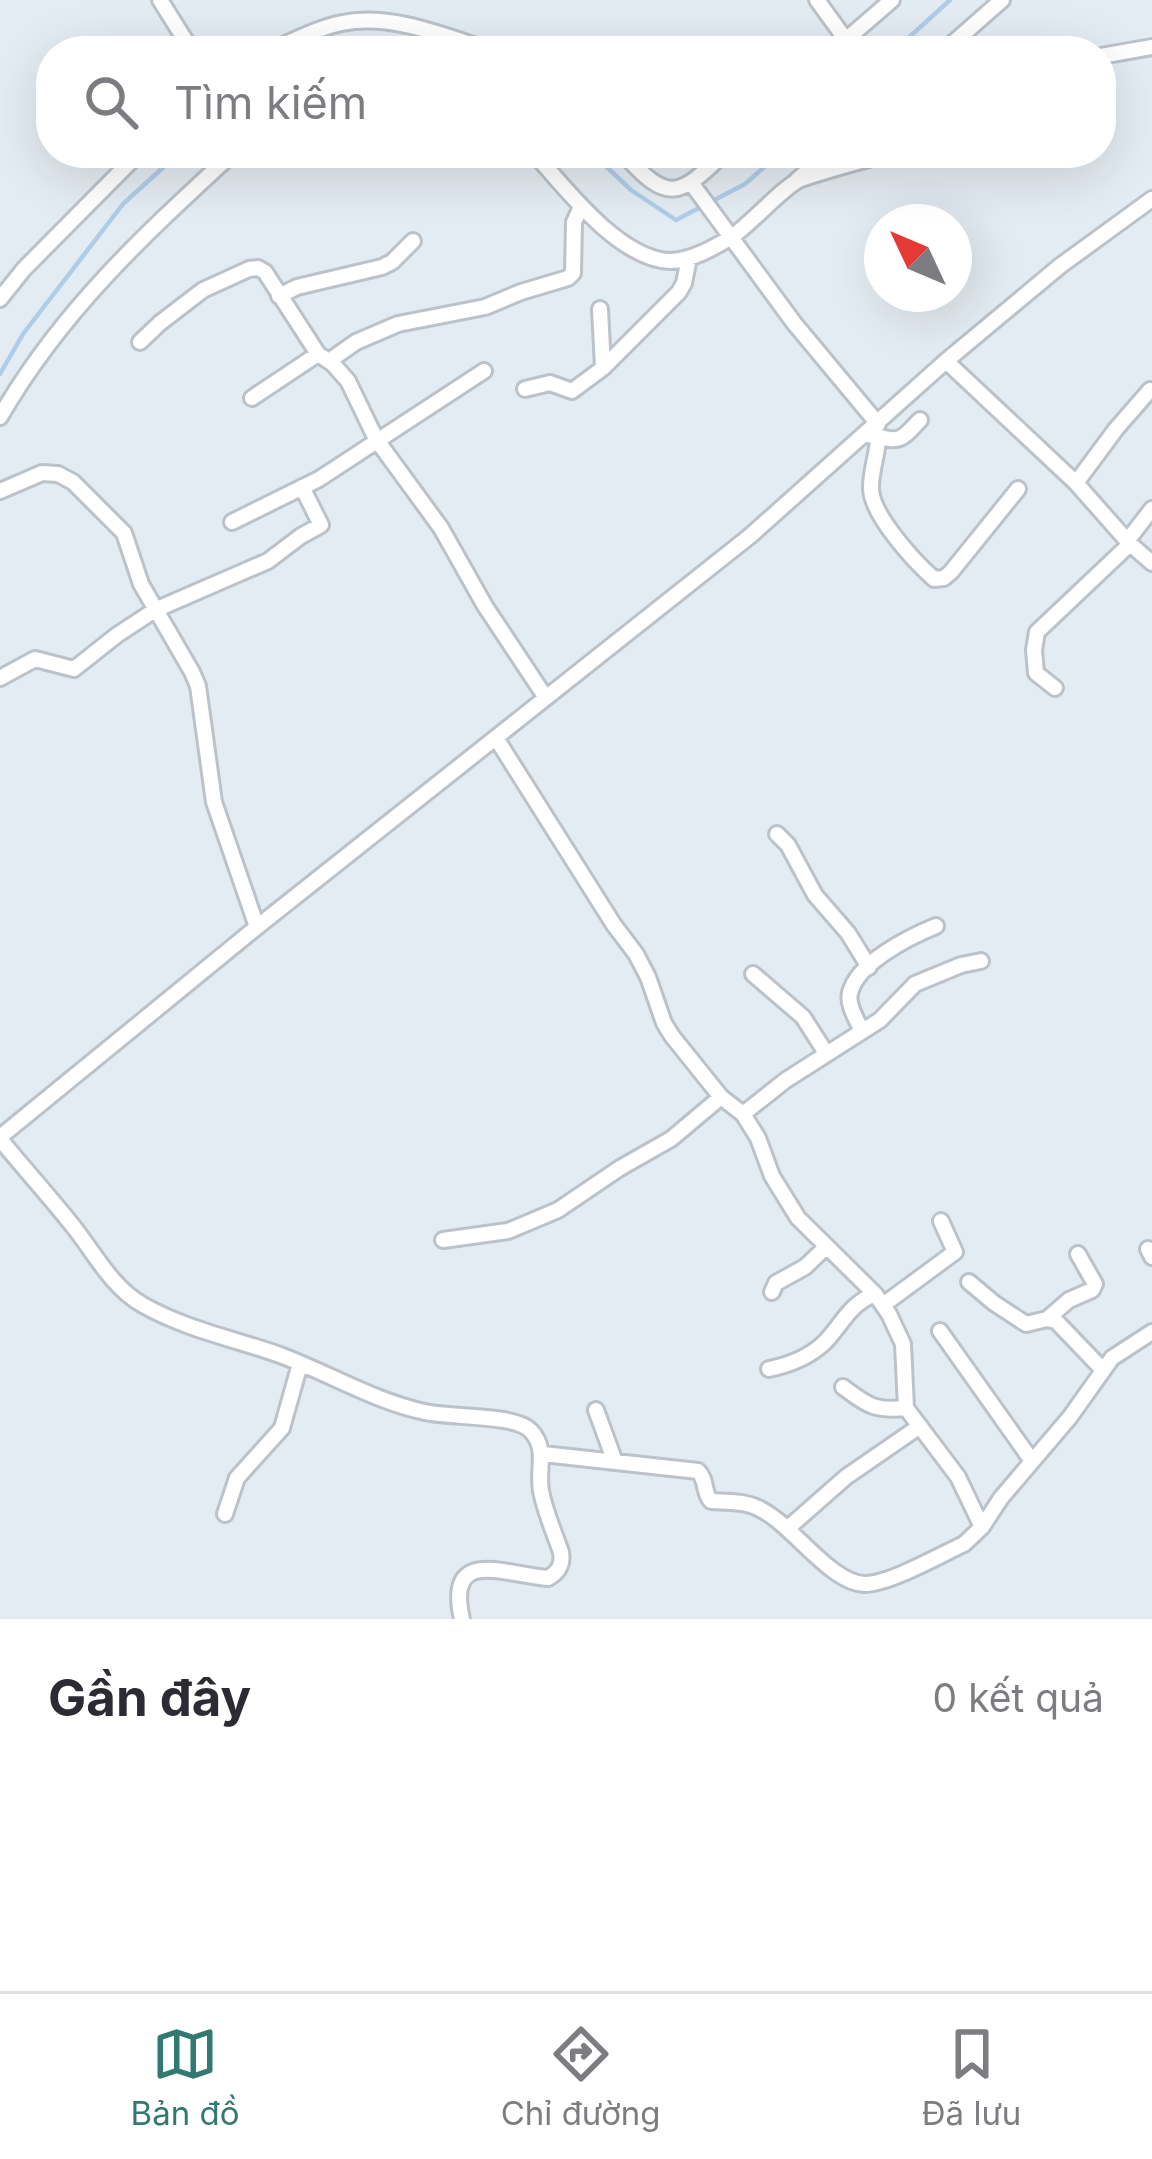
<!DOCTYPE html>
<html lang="vi">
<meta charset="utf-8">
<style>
body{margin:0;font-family:Inter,sans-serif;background:#f2f2f3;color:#2b2b33}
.compass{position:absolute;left:864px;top:204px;width:108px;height:108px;border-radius:50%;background:#fff;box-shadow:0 12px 48px #0002;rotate:314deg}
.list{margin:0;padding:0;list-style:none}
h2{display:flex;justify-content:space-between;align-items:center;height:156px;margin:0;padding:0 48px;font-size:51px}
h2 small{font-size:39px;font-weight:400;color:#7c7c81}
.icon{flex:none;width:66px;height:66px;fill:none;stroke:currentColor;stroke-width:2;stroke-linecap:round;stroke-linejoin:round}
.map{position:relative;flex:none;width:1152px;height:1619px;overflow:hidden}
.search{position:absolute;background:#fff;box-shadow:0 12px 48px #0002;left:36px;right:36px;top:36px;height:132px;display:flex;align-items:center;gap:30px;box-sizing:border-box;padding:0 42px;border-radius:48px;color:#7c7c81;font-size:45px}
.sheet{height:372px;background:#fff}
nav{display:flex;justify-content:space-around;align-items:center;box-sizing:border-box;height:168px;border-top:3px solid #e1e1e2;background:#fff;font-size:33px;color:#7c7c81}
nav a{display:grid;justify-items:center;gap:6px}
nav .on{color:#327970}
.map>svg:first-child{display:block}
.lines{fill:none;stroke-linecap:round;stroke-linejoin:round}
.stream{stroke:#b0cde7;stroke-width:4.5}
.minor-casing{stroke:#bbc2c9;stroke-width:20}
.minor{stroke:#fff;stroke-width:14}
</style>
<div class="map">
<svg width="1152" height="1619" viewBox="0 0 1152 1619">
<rect width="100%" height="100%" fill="#e4ecf3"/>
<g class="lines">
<!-- stream -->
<path class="stream" d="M894,51L950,0
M592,153L631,190L676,220L745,184L780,153
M0,374L23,334L123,204L179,153"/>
<!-- minor casing -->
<g class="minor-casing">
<path id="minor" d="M160,0L192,51
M817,0L846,40
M270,51C293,41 317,28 342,23C391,13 445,36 491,51
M833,51L892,0
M944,51L1002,0
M1101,56L1152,47
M534,153C565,188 619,259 670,261C690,261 713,248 730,238C749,226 785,185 801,179C830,169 861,161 891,153
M623,153C668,204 679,197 724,153
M797,180L828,153
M692,184L794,323L878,424
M279,296L297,287L382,267L392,262L413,241
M0,299L24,269L139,153
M600,309L603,368
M140,342L160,323L203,290L249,269L258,268L265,272L318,354L333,364L348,381L376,439L441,528L485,606L546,698
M329,361L356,342L398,324L485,307L521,292L568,278L573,273L574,222L581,207
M946,361L1076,483L1130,544L1152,563
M525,389L550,383L572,391L603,368L679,292L684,283L689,258
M252,398L318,354
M0,417C61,311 144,235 233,153
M866,435L877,436L878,440C877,455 871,471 871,487C870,514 915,562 934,579L944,578L951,572L1018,489
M877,436C902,444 903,437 920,420
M1076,483L1116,429L1150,390
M0,491L42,473L58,474L73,482L124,533L141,584L192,672L198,686L214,802L257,927
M232,522L319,479L484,371
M1127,541L1152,509
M0,678L35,659L74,669L117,635L155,610L268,561L301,536L321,525L302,487
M1055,688L1036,673L1034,650L1037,632L1130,544
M496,738L614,925L636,954L648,977L664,1023L672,1036L721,1097L743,1114L758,1138L772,1176L798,1218L875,1294L889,1314L903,1344L906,1408L958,1477L982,1527
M777,834L788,845L815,895L848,933L869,967
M753,974L803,1017L826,1053
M862,1031C857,1020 847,1005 850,993C857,963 909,937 936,926
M743,1114L786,1080L880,1020L915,984L961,965L981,961
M0,1137L257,927L750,536L946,361L1060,266L1152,199
M0,1139C25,1170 52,1199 76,1230C96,1256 113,1288 143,1305C185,1329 235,1339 280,1355C328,1373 374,1401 425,1412C450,1418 516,1414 531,1431C548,1450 537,1468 541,1491C545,1512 554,1532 561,1552C563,1564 559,1572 548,1578C505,1575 445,1546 462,1619
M443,1240L508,1231L558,1210L620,1168L671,1139L721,1097
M1148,1249L1152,1257
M969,1282L994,1303L1026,1324L1047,1319L1056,1321L1103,1370
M772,1292L776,1283L805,1267L826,1247
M883,1305L955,1252L941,1221
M1047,1319L1069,1300L1092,1290L1095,1284L1078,1254
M940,1331L1032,1461
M769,1369C789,1365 809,1357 824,1343C842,1325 849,1304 875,1294
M843,1387C868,1406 875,1411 906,1408
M596,1410L615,1462
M543,1454L698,1471C707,1479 703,1493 711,1501C727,1502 744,1501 758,1508C792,1523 831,1585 866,1584C891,1583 940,1555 964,1544L982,1527L1001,1498L1070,1417L1112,1358L1152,1332
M225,1514L237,1478L282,1428L298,1371L303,1366
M788,1528L846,1477L920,1426"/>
</g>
<!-- minor -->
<use href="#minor" class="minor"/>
</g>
</svg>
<svg class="compass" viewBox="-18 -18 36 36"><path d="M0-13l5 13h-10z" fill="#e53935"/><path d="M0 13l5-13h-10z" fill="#7c7c81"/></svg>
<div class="search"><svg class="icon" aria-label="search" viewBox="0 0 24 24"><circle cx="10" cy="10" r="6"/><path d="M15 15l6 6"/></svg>Tìm kiếm</div>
</div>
<section class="sheet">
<h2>Gần đây<small>0 kết quả</small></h2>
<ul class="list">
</ul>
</section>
<nav>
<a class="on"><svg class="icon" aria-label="map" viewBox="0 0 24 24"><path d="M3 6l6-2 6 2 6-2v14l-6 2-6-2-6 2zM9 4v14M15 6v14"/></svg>Bản đồ</a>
<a><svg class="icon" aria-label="directions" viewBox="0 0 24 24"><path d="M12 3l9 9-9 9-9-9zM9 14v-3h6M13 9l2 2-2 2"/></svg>Chỉ đường</a>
<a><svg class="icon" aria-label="saved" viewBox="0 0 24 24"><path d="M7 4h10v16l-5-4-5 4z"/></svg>Đã lưu</a>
</nav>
